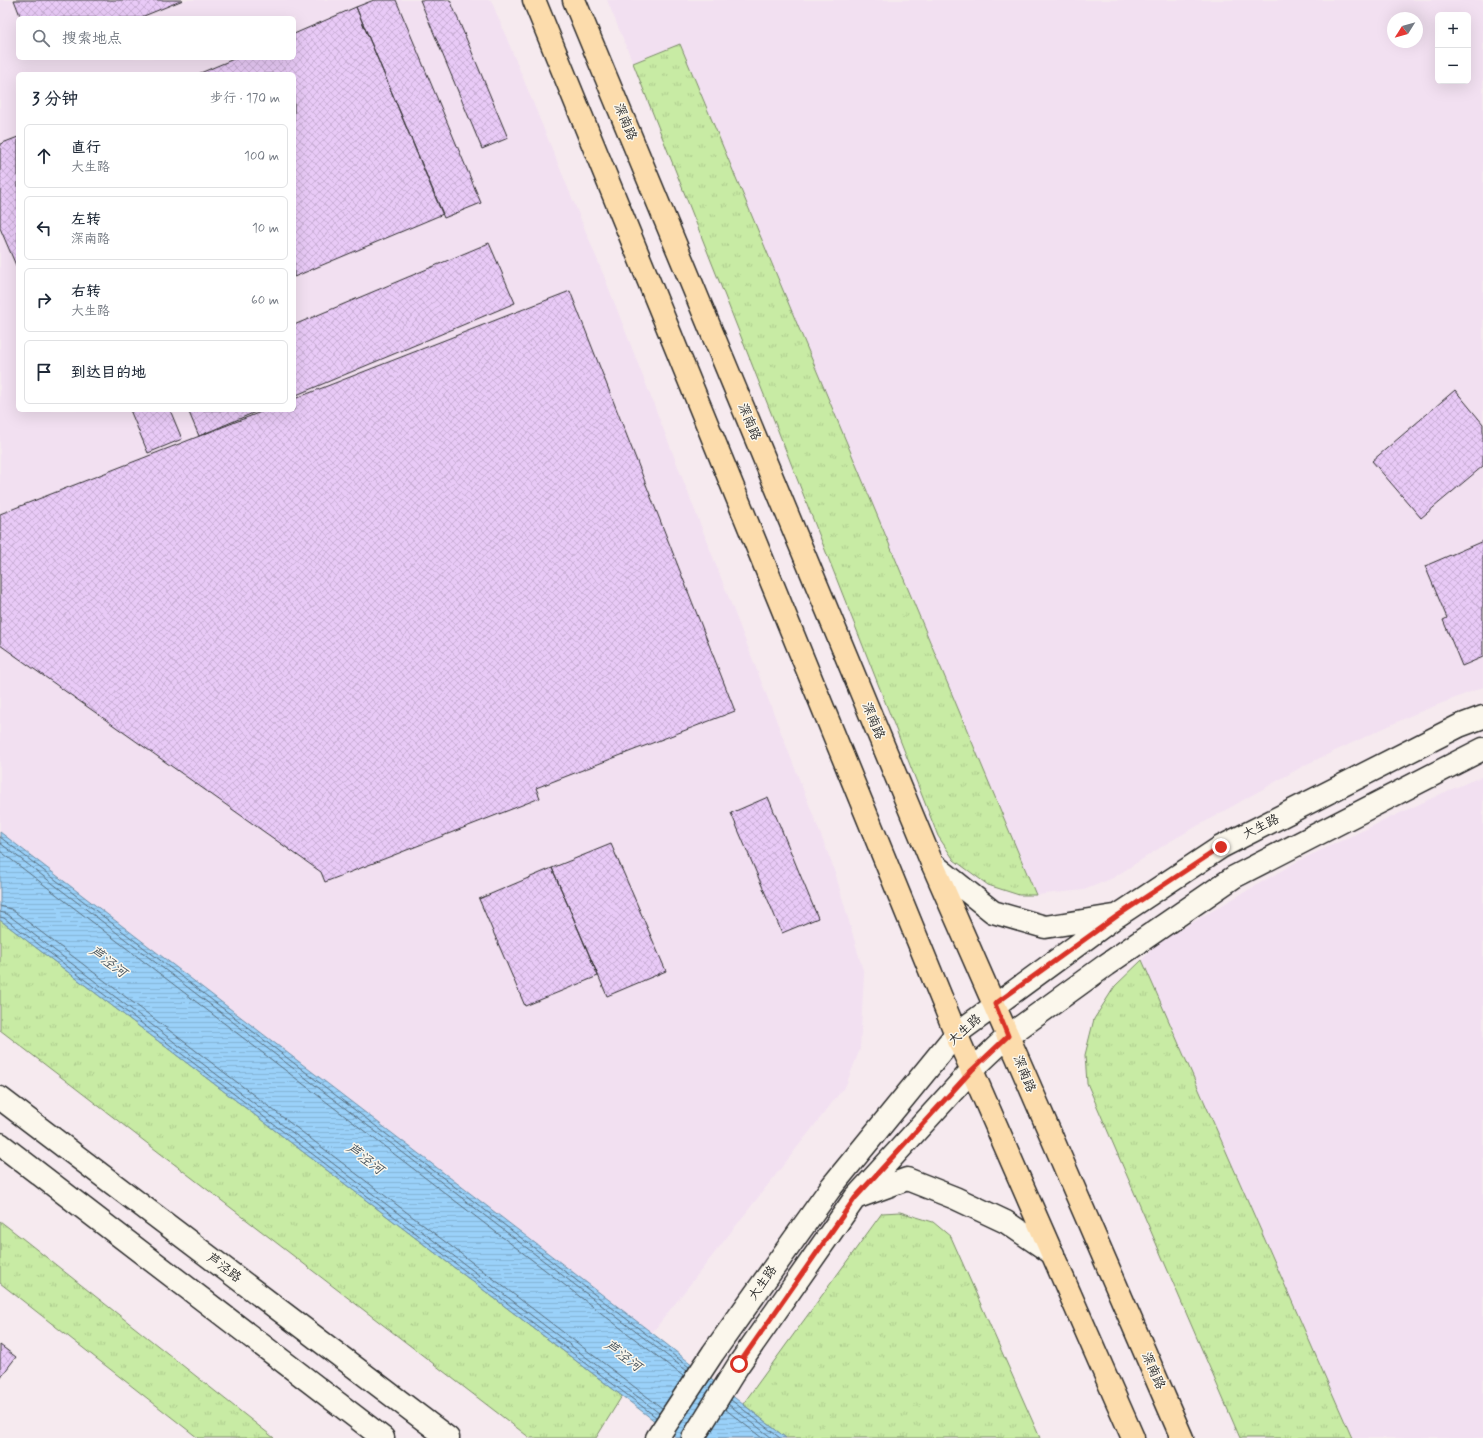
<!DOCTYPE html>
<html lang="zh">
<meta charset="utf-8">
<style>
body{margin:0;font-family:Mynerve,"LXGW WenKai TC",sans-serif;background:#f2f2f3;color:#1f2937}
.controls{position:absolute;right:12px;top:12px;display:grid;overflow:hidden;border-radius:6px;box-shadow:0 4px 16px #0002}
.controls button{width:36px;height:36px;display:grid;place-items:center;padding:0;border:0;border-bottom:1px solid #e0e1e3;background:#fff;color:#1f2937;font:20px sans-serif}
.compass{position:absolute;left:1387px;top:12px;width:36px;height:36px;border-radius:50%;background:#fff;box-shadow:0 4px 16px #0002;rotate:233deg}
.stop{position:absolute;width:12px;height:12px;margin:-9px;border:3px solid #d93025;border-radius:50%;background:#fff}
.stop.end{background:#d93025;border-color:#fff;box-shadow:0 1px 4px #0008}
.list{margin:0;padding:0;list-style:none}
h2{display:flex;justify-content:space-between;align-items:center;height:52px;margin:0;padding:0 16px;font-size:17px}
h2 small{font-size:13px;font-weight:400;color:#747a83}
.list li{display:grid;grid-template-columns:26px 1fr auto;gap:12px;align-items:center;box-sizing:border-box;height:64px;margin:0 8px 8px;padding:0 8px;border:1px solid #e0e1e3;border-radius:6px}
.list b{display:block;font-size:15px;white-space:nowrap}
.list p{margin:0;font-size:13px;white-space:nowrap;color:#747a83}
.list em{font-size:13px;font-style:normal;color:#747a83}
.icon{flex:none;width:22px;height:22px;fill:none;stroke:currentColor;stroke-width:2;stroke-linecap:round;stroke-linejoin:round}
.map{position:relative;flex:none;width:1483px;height:1438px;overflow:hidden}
.search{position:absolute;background:#fff;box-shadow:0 4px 16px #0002;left:16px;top:16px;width:280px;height:44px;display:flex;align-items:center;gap:10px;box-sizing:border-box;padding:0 14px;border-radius:6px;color:#747a83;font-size:15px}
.panel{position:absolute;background:#fff;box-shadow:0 4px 16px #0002;left:16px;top:72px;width:280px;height:340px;border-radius:6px}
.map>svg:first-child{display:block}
.built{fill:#f2e0f1;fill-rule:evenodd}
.grass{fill:url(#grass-tufts);stroke:#7a8b68}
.water{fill:url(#water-rules);stroke:#6e8fa7}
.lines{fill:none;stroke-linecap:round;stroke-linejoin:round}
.shore{stroke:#576d7d;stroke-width:1}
.building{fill:url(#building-cross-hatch);stroke:#2b2b2b}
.secondary-casing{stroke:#2b2b2b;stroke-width:25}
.primary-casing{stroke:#2b2b2b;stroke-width:25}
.secondary{stroke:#fbf7ec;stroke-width:22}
.primary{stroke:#fcdcac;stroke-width:22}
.route{stroke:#d93025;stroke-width:5}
.labels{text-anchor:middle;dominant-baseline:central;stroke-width:3;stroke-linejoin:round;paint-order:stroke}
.street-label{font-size:13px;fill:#2b2b2b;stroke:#fbf7ec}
.water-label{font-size:14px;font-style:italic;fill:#47545e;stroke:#fbf7ec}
</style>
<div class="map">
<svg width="1483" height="1438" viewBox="0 0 1483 1438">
<defs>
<pattern id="grass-tufts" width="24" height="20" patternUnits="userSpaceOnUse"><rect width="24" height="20" fill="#c8eba4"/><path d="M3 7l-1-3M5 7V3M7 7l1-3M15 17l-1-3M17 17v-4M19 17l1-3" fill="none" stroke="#acca8d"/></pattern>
<pattern id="water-rules" width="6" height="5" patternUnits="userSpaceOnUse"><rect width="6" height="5" fill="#9ad1f9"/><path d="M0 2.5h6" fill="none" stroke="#85b4d6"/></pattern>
<pattern id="building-cross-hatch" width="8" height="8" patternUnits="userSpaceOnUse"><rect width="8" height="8" fill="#e9caf7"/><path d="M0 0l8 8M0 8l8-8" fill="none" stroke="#c8aed4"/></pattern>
</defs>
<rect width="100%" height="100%" fill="#f6eaef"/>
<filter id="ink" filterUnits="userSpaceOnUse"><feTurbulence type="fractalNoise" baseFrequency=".025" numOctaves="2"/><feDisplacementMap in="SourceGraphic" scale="8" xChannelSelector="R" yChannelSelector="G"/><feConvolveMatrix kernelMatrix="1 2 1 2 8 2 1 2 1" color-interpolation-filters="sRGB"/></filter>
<g filter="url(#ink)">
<!-- built -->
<path class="built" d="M0,0H491L604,276L834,869L864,974L860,1049L846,1085L652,1333L0,832ZM18,18H294V58H18ZM18,74H294V410H18Z
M607,0H1483V687L1412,715L1307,764L1169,842L1113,878L1084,890L1036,895L680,45L633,63ZM1438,15H1468V81H1438ZM1393,18H1417V42H1393Z
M1483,776V1438H1352L1142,960L1157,943L1298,861L1445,792Z"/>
<!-- grass -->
<path class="grass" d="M680,44L1036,895H1019L988,885L954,860L938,836L633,63Z
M0,920L622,1396L596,1438H530L0,1030Z
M1142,960L1352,1438H1240L1087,1083L1085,1055L1094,1019L1115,986Z
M900,1212L933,1222L951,1237L1040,1438H786L743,1404L882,1213Z
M0,1221L22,1238L274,1438H198L0,1283Z"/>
<!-- water -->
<path class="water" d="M0,832L652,1333L786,1438H677L0,920Z"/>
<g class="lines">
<!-- shore -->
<path class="shore" d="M0,837L689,1367
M0,843L687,1371
M0,851L683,1376
M0,906L11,909L662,1408
M0,912L7,914L659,1413
M0,917L4,918L656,1417
M731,1400L780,1438
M728,1404L772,1438
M725,1409L762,1438"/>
</g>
<!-- building -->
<path class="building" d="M14,0H183L139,18H21Z
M374,0H396L481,203L444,218L356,7Z
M420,0H450L508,138L482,149Z
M356,7L443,214L294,277V74H198L236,58H294V34Z
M18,137V270L0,228V144Z
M489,243L515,303L294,396V325Z
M570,291L735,711L536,788L540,798L325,882L321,872L0,645V514L266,410H294V399Z
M1455,390L1483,424V466L1421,518L1372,461Z
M130,410H170L182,439L148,453Z
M188,410H260L199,436Z
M1483,541V657L1462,666L1443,620L1447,618L1425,566Z
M768,797L818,918L782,933L731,813Z
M611,844L666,971L607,996L552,868Z
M552,868L598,976L525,1006L479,899Z
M0,1345L16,1357L0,1378Z"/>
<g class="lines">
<!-- secondary casing -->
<g class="secondary-casing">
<path id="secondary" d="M932,863L993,912L1045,927L1114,916
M0,1098L448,1438
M0,1144L383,1438
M858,1197L907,1179L955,1198L1006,1222L1053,1254
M657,1438L713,1353L832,1186L956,1034L1117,916L1221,847L1459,726L1483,717
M693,1438L739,1364L855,1198L972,1070L1008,1036L1106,965L1234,877L1483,749"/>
</g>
<!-- primary casing -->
<g class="primary-casing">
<path id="primary" d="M534,0L956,1034L1133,1438
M574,0L932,863C1017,1054 1098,1246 1182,1438"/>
</g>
<!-- secondary -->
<use href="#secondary" class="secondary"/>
<!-- primary -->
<use href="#primary" class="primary"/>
</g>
</g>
<g class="lines" filter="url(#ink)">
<!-- route -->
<path class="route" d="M739,1364L855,1198L972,1070L1008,1036L995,1004L1117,916L1221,847"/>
</g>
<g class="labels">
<!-- street labels -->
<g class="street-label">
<text transform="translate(625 122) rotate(67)">深南路</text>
<text transform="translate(749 422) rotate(67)">深南路</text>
<text transform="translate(873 721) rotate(67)">深南路</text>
<text transform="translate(1261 827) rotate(-27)">大生路</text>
<text transform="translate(965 1030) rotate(-42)">大生路</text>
<text transform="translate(1024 1074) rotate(68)">深南路</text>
<text transform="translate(224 1268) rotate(37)">芦泾路</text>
<text transform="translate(763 1283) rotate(-55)">大生路</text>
<text transform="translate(1153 1371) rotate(66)">深南路</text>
</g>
<!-- water labels -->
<g class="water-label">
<text transform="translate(108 962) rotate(37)">芦泾河</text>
<text transform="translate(365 1159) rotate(37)">芦泾河</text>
<text transform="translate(623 1356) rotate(37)">芦泾河</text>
</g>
</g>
</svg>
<div class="controls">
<button>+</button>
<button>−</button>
</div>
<svg class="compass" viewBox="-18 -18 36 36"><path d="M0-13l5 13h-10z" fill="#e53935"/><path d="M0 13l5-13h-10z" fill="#747a83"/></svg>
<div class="stop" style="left:739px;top:1364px"></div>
<div class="stop end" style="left:1221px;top:847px"></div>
<div class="search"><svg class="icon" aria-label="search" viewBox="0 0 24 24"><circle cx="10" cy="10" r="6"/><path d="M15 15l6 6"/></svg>搜索地点</div>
<section class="panel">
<h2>3 分钟<small>步行 · 170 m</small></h2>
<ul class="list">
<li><svg class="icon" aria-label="ahead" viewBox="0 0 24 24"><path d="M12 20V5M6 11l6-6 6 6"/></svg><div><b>直行</b><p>大生路</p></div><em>100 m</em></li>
<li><svg class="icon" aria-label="left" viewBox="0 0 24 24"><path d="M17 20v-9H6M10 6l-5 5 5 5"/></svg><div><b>左转</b><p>深南路</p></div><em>10 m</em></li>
<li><svg class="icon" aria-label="right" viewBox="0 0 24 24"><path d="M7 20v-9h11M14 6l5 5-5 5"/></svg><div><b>右转</b><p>大生路</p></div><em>60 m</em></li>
<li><svg class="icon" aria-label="arrive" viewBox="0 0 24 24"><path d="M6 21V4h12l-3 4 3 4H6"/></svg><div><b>到达目的地</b></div></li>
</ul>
</section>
</div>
